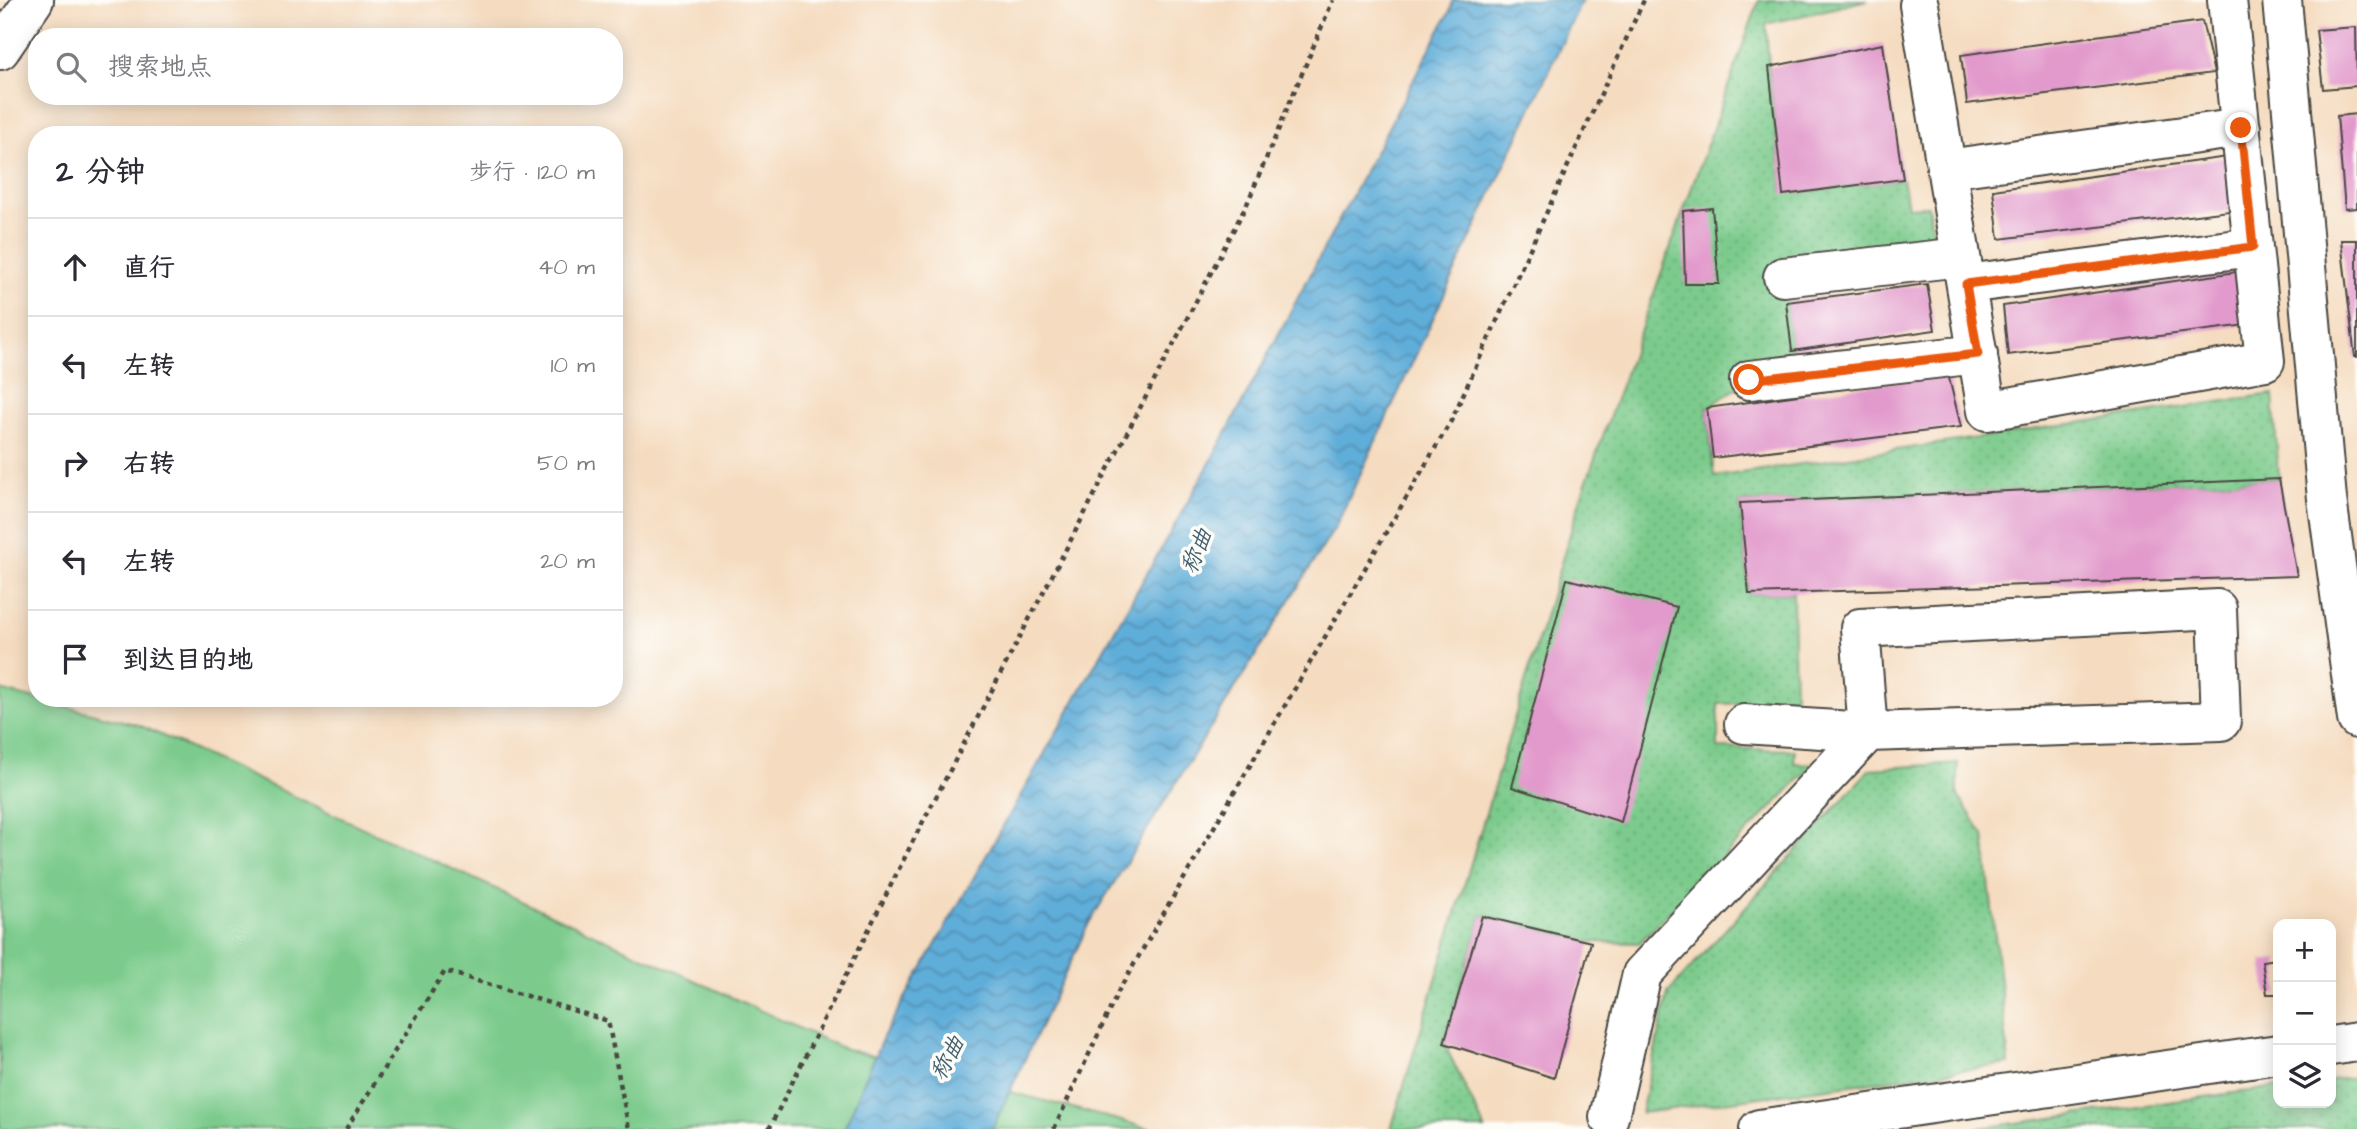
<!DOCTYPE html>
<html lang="zh">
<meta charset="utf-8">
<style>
body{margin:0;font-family:"Architects Daughter","LXGW WenKai TC",sans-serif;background:#f7f7f7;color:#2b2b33}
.controls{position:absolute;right:21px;bottom:21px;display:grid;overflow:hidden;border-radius:14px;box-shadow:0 4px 18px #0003}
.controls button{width:63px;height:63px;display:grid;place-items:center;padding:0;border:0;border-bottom:2px solid #e1e1e2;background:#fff;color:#2b2b33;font:35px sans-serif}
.stop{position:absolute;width:21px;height:21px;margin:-16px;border:5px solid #ea580c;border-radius:50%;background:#fff}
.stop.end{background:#ea580c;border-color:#fff;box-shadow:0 2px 7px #0008}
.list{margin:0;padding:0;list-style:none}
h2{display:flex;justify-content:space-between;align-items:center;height:91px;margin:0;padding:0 28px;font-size:30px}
h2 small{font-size:23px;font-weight:400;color:#7c7c81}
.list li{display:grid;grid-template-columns:46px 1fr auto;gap:21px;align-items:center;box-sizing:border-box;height:98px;padding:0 28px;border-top:2px solid #e1e1e2}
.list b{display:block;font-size:26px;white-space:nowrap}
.list em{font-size:23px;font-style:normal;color:#7c7c81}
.icon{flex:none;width:38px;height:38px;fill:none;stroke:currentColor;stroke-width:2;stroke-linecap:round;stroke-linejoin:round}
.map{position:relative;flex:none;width:2357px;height:1129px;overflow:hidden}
.search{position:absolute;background:#fff;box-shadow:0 4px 18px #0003;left:28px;top:28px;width:595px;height:77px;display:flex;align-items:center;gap:18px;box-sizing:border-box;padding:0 24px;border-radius:28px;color:#7c7c81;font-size:26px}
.panel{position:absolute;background:#fff;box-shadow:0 4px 18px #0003;left:28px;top:126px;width:595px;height:581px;border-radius:28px}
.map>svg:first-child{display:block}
.grass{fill:url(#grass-dots);stroke:#547b5c;stroke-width:2}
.green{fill:#7ccb8c;stroke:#547b5c;stroke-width:2}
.water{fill:url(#water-waves);stroke:#456c82;stroke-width:2}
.building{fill:#e29acc}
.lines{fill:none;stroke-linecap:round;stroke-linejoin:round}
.minor-casing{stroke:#494641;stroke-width:42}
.major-casing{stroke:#494641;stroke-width:42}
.path{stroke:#494641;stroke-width:4.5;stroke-dasharray:5 5;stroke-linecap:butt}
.minor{stroke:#fff;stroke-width:38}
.major{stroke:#fff;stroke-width:38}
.route{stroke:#ea580c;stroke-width:9}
.labels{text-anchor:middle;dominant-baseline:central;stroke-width:7;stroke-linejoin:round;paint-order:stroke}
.water-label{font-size:23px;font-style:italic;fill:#405f71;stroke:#fdfcf7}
</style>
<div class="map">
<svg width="2357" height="1129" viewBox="0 0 2357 1129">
<defs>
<pattern id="grass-dots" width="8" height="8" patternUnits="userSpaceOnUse" patternTransform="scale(1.75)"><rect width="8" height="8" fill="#7ccb8c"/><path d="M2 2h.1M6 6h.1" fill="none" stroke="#6bae79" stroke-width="1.8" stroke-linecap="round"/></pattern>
<pattern id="water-waves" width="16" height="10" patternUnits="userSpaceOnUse" patternTransform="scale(1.75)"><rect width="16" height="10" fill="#5fadd9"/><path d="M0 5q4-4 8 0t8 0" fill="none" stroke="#4f8db0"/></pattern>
</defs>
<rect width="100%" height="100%" fill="#fdfcf7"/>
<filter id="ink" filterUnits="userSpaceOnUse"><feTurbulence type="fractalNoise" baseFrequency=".0143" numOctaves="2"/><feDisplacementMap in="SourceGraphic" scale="14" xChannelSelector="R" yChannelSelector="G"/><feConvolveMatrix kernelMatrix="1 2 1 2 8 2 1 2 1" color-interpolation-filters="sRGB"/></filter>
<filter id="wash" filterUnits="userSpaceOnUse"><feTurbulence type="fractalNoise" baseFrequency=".00686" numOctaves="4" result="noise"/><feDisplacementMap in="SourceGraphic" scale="28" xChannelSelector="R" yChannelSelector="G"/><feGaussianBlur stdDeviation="1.57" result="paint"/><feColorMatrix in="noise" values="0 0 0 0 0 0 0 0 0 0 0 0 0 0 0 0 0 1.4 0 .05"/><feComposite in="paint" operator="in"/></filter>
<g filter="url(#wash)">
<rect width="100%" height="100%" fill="#f5dcc0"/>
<!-- grass -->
<path class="grass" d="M1759,0H1868L1766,24L1769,67L1783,194L1903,179L1908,207L1928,206L1935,244L1782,261L1792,351L1707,408L1714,477L2273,394L2279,479L1740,503L1749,594L1793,593L1795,702L1718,704V748L1795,750L1794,763L1814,764L1639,943L1591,942L1482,916L1444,1043L1485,1129H1391L1581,497Z
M1958,763V796L1984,835L2009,1064L1641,1113L1668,993L1870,769Z
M2357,1077V1129H1972L2278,1087V1103H2331V1080Z"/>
<!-- green -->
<path class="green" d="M0,690L139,725L842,1048L1152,1129H0Z"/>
<!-- water -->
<path class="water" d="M1453,0H1582L1336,526L1089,923L992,1129H844L883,1037L1215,454L1450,11Z"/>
<g id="blocks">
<!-- building -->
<path class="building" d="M2202,21L2214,73L1967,104L1961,55Z
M2356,27L2357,86L2323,89L2316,30Z
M1883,44L1903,179L1783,195L1769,67Z
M2357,114V208L2345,209L2337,116Z
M2234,156L2246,209L1999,239L1993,190Z
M1712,208L1719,284H1685L1683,211Z
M2341,240H2357V357H2355Z
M2243,271L2255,324L2008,355L2003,306Z
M1927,284L1935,330L1792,351L1786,302Z
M1948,374L1961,427L1713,458L1707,408Z
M2279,479L2297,576L1749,594L1740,503Z
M1567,579L1677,607L1621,822L1512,787Z
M1482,916L1591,942L1554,1078L1444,1043Z
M2278,959V994H2267L2262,961Z"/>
</g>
</g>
<g filter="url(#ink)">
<use href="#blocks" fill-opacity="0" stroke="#494641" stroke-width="2"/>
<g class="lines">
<!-- minor casing -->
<g class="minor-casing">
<path id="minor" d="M2282,0L2327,499L2357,719
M1919,5L1987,411L2265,361L2227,0
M1947,169L2241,128
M1783,277L1961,257
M1966,284L2253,247
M1749,380L1978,354
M2331,1046L2357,1042
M1609,1117L1642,974L1868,732L2221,721L2217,609L1860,628L1868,732L1744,724
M1759,1129L2278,1054"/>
</g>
<!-- major casing -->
<g class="major-casing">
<path id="major" d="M0,50L34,0"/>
</g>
<!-- path -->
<path class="path" d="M346,1129L445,971L608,1021L629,1129
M769,1129L916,835L1247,204L1333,0
M1054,1129L1119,990L1451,421L1644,0"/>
<!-- minor -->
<use href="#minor" class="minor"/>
<!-- major -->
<use href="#major" class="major"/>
</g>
</g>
<g class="lines" filter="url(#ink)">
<!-- route -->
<path class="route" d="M1749,380L1978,354L1966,284L2253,247L2241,128"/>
</g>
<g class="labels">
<!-- water labels -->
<g class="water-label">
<text transform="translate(1197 551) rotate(-67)">称曲</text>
<text transform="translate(948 1058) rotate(-61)">称曲</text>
</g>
</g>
</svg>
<div class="controls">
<button>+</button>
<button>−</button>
<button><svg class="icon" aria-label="layers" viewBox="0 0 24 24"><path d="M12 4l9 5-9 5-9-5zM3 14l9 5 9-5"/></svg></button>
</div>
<div class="stop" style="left:1749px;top:380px"></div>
<div class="stop end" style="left:2241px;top:128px"></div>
<div class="search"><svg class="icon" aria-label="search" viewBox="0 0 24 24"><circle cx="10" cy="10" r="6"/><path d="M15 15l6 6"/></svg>搜索地点</div>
<section class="panel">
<h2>2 分钟<small>步行 · 120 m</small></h2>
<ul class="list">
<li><svg class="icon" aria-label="ahead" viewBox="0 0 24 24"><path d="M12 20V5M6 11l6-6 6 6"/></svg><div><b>直行</b></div><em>40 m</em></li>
<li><svg class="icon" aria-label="left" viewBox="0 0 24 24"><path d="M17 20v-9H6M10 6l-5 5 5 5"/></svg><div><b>左转</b></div><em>10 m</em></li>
<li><svg class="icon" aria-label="right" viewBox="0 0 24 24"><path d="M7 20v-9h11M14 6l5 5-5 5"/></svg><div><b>右转</b></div><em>50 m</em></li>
<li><svg class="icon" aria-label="left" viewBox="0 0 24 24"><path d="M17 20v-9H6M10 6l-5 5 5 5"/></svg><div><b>左转</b></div><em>20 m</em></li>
<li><svg class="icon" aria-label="arrive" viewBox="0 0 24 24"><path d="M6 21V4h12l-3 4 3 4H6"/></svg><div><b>到达目的地</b></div></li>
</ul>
</section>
</div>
